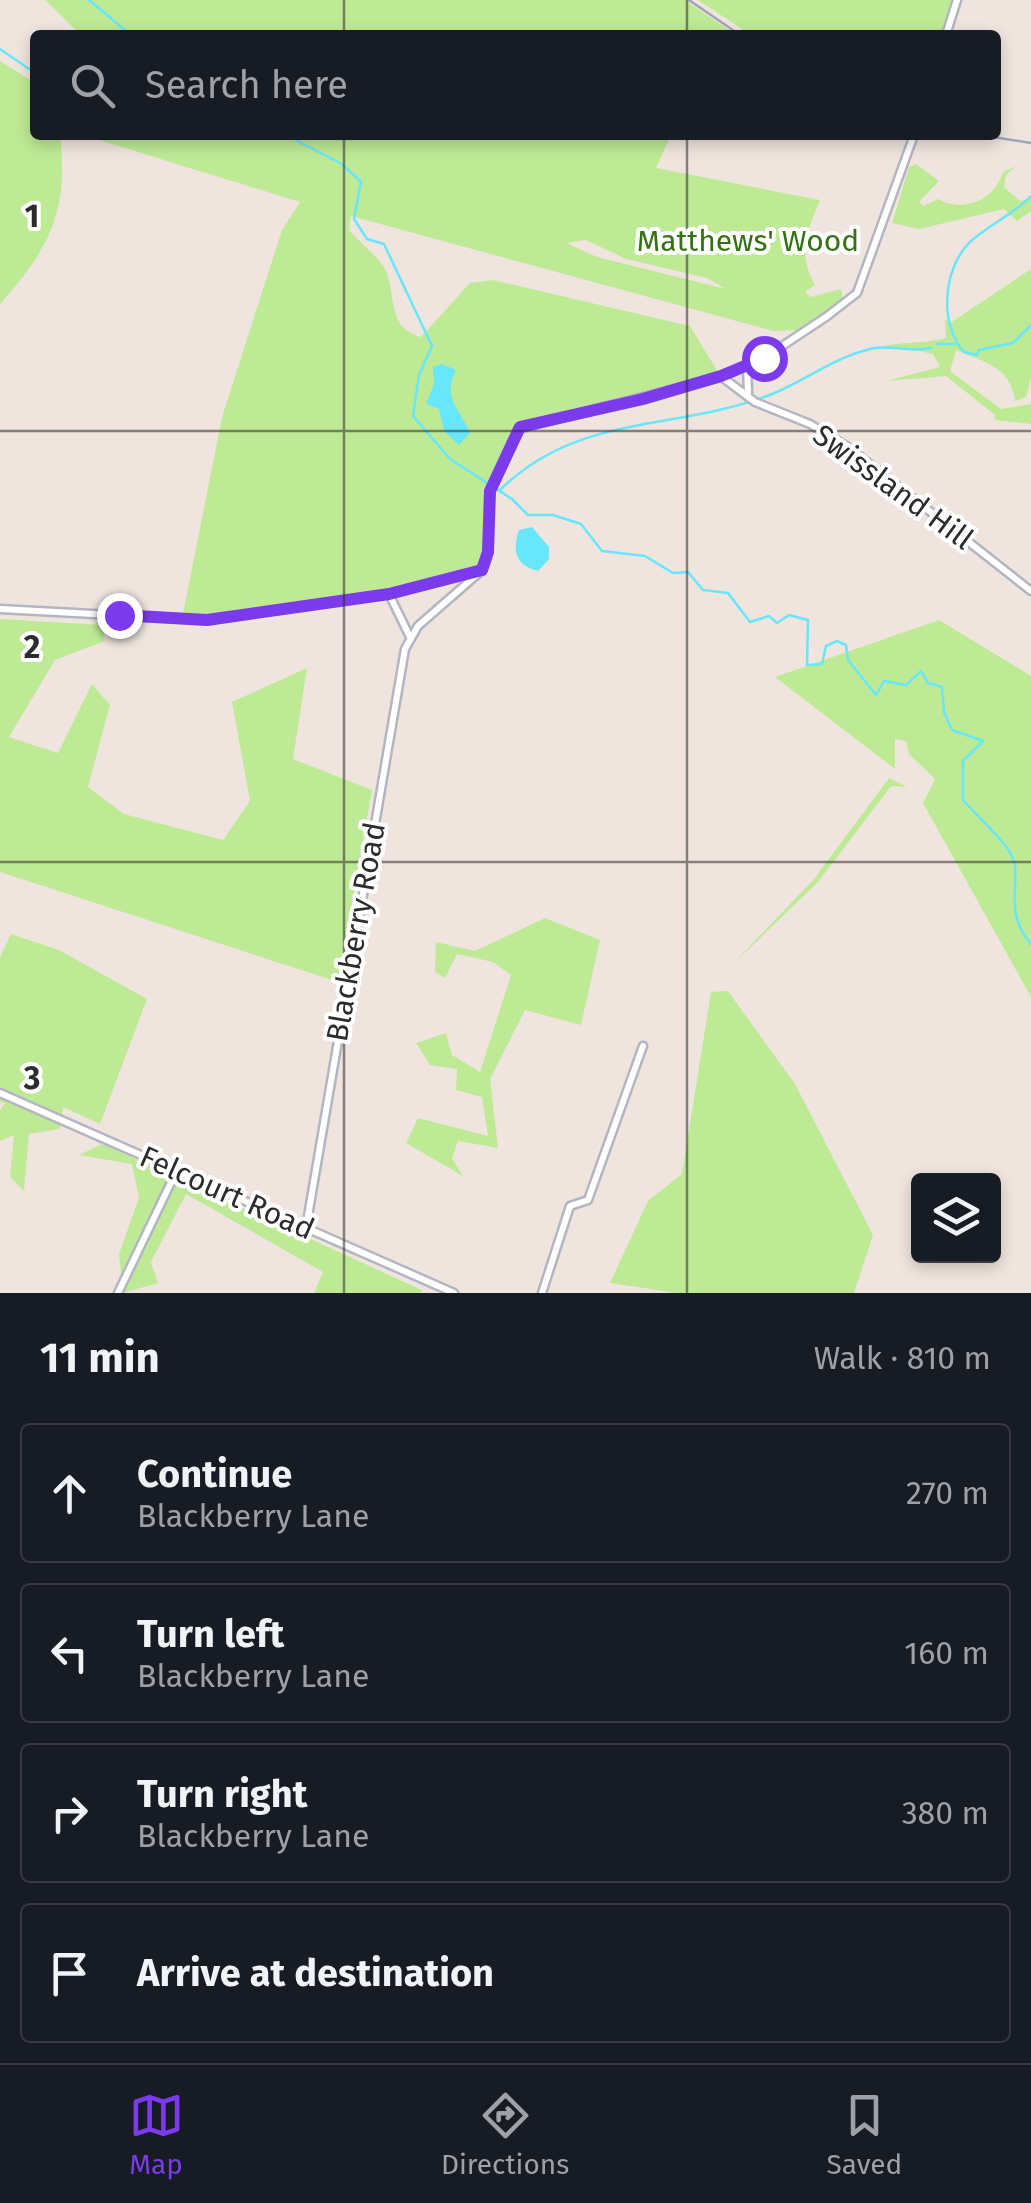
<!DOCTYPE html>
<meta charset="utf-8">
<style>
body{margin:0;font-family:"Fira Sans",sans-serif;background:#20242c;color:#f1f3f6}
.controls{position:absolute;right:30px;bottom:30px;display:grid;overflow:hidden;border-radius:10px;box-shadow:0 5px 15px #0003}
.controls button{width:90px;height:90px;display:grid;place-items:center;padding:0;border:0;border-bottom:2px solid #363941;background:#171b24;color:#f1f3f6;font:50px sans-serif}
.stop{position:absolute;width:30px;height:30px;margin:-22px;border:8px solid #7c3aed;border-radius:50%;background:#fff}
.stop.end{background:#7c3aed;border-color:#fff;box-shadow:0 2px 10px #0008}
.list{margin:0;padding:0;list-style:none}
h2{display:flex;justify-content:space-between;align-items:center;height:130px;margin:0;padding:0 40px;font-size:42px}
h2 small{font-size:32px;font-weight:400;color:#9ea1a6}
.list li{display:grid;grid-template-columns:65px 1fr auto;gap:30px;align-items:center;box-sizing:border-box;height:140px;margin:0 20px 20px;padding:0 20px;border:2px solid #363941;border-radius:10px}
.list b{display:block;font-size:38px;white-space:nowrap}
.list p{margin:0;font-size:32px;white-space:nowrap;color:#9ea1a6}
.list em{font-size:32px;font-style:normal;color:#9ea1a6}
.icon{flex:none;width:55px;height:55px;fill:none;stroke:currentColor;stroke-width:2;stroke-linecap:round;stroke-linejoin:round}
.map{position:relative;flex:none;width:1031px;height:1293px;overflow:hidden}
.search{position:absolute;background:#171b24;box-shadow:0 5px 15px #0003;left:30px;right:30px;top:30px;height:110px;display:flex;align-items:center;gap:25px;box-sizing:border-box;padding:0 35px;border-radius:10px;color:#9ea1a6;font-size:38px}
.sheet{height:770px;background:#171b24}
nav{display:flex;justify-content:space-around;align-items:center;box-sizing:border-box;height:140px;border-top:2px solid #363941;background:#171b24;font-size:28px;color:#9ea1a6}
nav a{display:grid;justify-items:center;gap:5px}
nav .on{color:#7c3aed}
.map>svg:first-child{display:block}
.green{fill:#beea95;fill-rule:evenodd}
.water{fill:#68e6fa}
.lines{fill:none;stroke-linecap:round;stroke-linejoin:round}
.stream{stroke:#68e6fa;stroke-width:2.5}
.minor-casing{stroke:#b2b6c1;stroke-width:11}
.minor{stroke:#fff;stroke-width:6}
.rail{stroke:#9fa6b8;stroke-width:2.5}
.route{stroke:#7c3aed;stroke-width:12}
.grid{fill:none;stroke:#2c2c2c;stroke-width:2.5;stroke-opacity:0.55}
.labels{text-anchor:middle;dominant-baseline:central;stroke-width:8;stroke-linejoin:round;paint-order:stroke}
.park-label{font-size:30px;fill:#347214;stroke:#fff}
.street-label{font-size:30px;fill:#2c2c2c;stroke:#fff}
.grid-label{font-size:32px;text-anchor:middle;font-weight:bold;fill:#2c2c2c;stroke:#fff;stroke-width:8;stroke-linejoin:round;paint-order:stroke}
</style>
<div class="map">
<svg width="1031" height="1293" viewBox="0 0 1031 1293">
<rect width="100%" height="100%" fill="#efe5de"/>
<!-- green -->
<path class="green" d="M45,0H685L736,35H81Z
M698,0H959L949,35H751Z
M0,61L35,83V135H60C69,211 50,248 0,304Z
M83,135H671L656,168L820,200C807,232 797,253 815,285L805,292L810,297L841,289L843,299L799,330L773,331L351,216L349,230C359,242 380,258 386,271C397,297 386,327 421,337L470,283L493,280L690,326L721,377L521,427L490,491L489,547L481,570L389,594L207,620L182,619L222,417L282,230L300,202ZM586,240L626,259L707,278L726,289L597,257L566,243Z
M916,164L939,181L919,202L923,206L938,199C964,214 995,199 1003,172L1016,166L1006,175L1004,187L1020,201L1031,199V211L1017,221L1004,209L919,229L892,223L909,167Z
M1031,269V377L1026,397L1015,401C1011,366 983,362 956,350L950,371L1001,409L1031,404V424L995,420V415L946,376L886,381L940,367L933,354L900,347L871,350C897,340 919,345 946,338L945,319L950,323Z
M0,619L102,625L105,641L55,660L9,737L58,753L92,684L110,705L88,787L124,814L223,840L250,801L232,702L307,668L293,759L372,790L338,982L0,872Z
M939,620L1031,676V997L923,803L935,779L909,754L906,741L895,739V769L775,677Z
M889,778L907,787L891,786L818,882L729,968L814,879Z
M545,918L600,940L581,1025L525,1010L490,1079L498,1148L458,1141L452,1158L463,1176L406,1143L418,1118L488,1136L482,1097L456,1090L457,1069L430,1065L416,1043L446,1033L452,1055L480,1072L511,975L493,962L457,954L445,978L435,972L436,942L475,951Z
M11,934L59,950L147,999L100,1124L63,1107L60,1129L29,1134L24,1191L10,1177L14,1135L0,1141V1110L5,1103L0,1102V957Z
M728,991L795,1084L873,1235L854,1293H677L610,1283L648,1201L682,1174L711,992Z
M102,1144L422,1290L421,1293H314L323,1272L186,1194L151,1262L158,1283L123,1293L119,1254L139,1198L132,1164L79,1155Z"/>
<!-- water -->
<path class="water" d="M442,364L456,370C442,399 459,407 470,433L459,445L444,431L439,409L426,404L434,384L433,367Z
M532,527L549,547V559L538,571C515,565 512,551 519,530Z"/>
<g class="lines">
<!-- stream -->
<path class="stream" d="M89,0L131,35
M0,49L35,73
M286,135L342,164L361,182L354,219L367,239L384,244L432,346L419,375L413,416L450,459L512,499L528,515H553L581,524L602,551L645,556L673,573L688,572L703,590L728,593L750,622L769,616L777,623L789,615L808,620L807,665L822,664L826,646L837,641L846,645L848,660L876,695L884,681L906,685L921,671L928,683L942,687L944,712L952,730L983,741L963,761V800C977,816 1000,836 1011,854C1024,877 1001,910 1031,944
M1031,196C1012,216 986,226 968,244C942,272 940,326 964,352L977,355L979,350L1013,343L1031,325
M937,344H954
M500,490C579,412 675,432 772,394C804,381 836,357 870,349C891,344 911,353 931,348"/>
<!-- minor casing -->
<g class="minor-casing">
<path id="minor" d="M946,35L957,0
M747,364L748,393
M722,377L755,402L810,424L848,447L1031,591
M389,594L410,637
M0,609L207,620L389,594L481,570L488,552L490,491L518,429L721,377L764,358L826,317L857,293L914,135
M0,1093L454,1293
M306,1228L405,649L418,626L481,571
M118,1293L177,1170
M542,1293L570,1206L588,1200L643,1046"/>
</g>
<!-- minor -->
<use href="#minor" class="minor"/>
<!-- rail -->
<path class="rail" d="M689,0L740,35
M981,135L1031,143"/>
</g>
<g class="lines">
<!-- route -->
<path class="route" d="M119,615L207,620L389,594L482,570L488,552L490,491L520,427L643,399L721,376L764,358"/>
</g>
<!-- grid -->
<path class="grid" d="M344,0V35M687,0V35M344,135V1293M687,135V1293M0,431H1031M0,862H1031"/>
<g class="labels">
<!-- park labels -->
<g class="park-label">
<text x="748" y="241">Matthews' Wood</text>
</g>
<!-- street labels -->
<g class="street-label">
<text transform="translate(893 487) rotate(36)">Swissland Hill</text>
<text transform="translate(356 932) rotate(-80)">Blackberry Road</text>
<text transform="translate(227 1193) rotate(24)">Felcourt Road</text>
</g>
</g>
<g class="grid-label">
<text x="32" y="227">1</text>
<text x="32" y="658">2</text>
<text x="32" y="1089">3</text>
</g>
</svg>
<div class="controls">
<button><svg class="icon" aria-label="layers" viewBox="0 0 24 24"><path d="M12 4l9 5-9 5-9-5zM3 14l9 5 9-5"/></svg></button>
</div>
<div class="stop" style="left:764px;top:358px"></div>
<div class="stop end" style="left:119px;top:615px"></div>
<div class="search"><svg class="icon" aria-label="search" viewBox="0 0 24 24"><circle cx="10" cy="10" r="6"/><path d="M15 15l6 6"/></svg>Search here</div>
</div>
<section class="sheet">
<h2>11 min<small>Walk · 810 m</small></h2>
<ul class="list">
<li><svg class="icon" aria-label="ahead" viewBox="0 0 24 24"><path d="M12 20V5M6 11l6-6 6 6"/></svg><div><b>Continue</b><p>Blackberry Lane</p></div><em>270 m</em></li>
<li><svg class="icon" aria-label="left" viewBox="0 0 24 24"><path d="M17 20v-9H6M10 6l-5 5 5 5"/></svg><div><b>Turn left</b><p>Blackberry Lane</p></div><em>160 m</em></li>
<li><svg class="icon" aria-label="right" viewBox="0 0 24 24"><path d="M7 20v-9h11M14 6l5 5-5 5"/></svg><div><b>Turn right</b><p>Blackberry Lane</p></div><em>380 m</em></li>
<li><svg class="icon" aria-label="arrive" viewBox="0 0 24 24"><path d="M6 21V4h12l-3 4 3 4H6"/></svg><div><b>Arrive at destination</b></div></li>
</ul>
</section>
<nav>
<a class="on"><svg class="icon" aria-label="map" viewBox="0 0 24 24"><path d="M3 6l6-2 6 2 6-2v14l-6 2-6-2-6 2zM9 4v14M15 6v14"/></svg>Map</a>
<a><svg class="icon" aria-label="directions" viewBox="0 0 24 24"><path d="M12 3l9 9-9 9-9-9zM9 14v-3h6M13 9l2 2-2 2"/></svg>Directions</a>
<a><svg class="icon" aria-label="saved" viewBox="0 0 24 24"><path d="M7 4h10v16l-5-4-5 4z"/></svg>Saved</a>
</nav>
